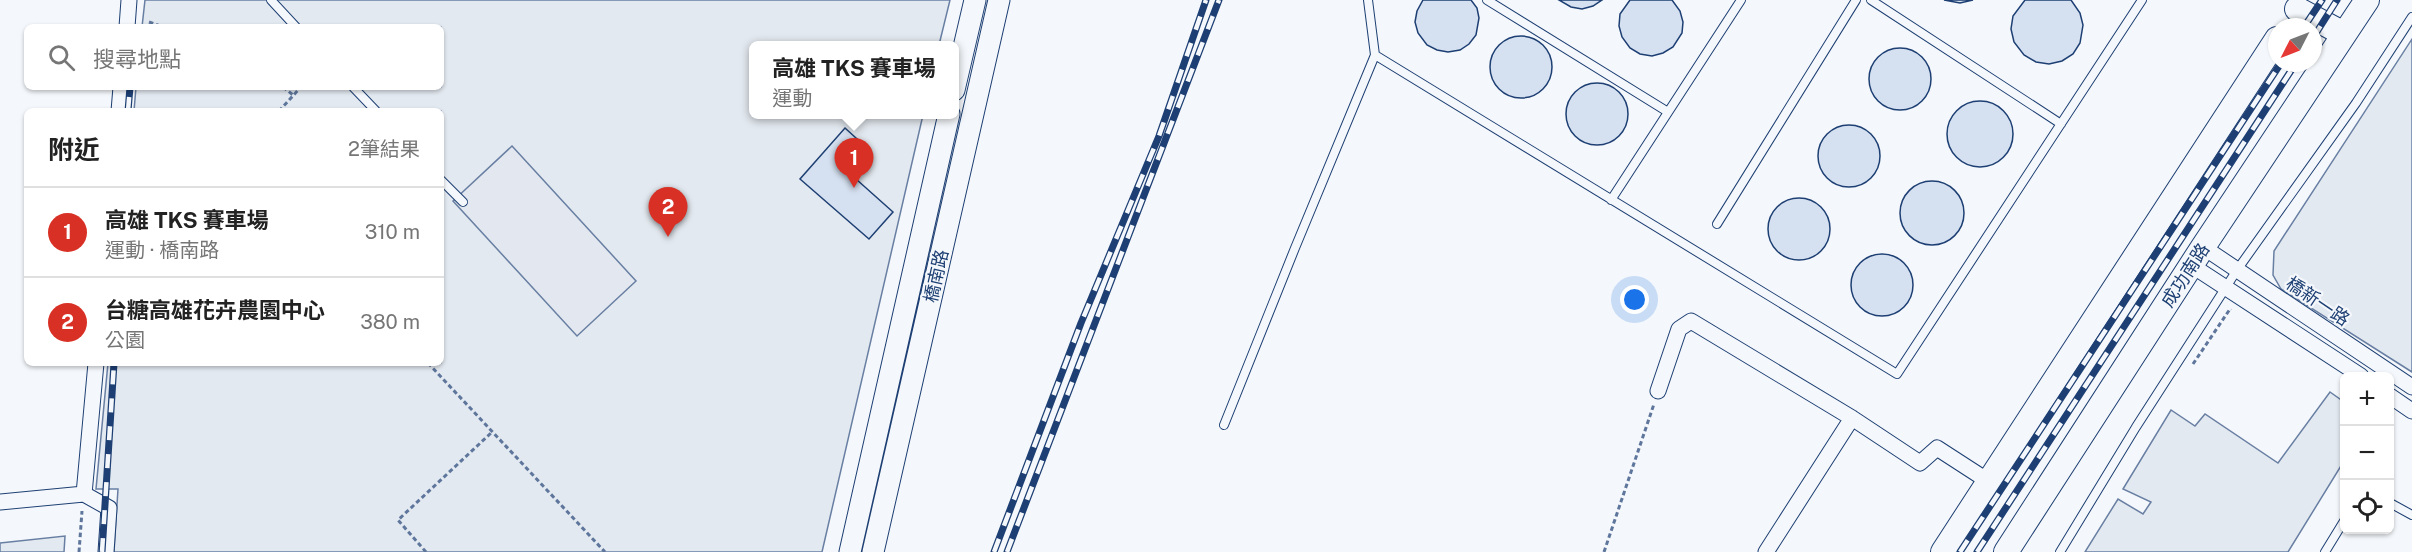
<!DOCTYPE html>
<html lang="zh-TW">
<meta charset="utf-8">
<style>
body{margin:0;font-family:"Public Sans","Noto Sans TC",sans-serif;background:#f2f2f2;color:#222}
.controls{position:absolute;right:18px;bottom:18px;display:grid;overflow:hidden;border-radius:9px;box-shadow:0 2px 4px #0004}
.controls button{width:54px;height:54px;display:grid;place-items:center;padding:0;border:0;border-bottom:2px solid #e0e0e0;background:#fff;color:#222;font:30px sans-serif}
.compass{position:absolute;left:2268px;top:18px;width:54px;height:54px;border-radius:50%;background:#fff;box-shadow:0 2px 4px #0004;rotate:228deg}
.you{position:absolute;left:1635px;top:300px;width:21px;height:21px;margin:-15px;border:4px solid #fff;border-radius:50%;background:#1a73e8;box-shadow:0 0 0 9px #1a73e833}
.badge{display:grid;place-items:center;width:39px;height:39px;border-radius:50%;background:#d93025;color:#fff;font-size:20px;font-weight:700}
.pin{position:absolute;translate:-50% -50px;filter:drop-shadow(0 2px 3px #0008)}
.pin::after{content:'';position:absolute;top:32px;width:21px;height:18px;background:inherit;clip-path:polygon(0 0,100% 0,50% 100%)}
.popup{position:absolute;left:749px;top:41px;width:210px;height:78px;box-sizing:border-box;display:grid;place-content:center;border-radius:9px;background:#fff;filter:drop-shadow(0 2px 4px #0005);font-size:20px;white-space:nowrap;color:#767676}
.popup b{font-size:22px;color:#222}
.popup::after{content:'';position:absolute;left:50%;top:100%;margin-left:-12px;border:12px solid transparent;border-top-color:#fff}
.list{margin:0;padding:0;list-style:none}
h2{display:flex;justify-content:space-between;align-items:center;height:78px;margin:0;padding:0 24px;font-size:26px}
h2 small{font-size:20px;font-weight:400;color:#767676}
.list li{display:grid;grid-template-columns:39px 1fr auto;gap:18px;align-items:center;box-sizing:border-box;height:90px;padding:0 24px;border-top:2px solid #e0e0e0}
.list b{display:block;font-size:22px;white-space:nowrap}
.list p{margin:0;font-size:20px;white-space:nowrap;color:#767676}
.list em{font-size:20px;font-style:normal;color:#767676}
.icon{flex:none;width:33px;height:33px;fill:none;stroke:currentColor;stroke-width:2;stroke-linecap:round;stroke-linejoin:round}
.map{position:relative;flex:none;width:2412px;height:552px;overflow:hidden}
.search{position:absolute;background:#fff;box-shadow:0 2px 4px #0004;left:24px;top:24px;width:420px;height:66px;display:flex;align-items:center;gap:15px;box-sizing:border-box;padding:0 21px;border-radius:9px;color:#767676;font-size:22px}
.panel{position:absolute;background:#fff;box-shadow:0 2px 4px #0004;left:24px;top:108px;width:420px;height:258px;border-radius:9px}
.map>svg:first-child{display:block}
.green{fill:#e3e9f0;stroke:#687fa3;stroke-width:1.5}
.parking{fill:#e3e8f0;stroke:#687fa3;stroke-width:1.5}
.building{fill:#d5e0f0;stroke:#1d3f73;stroke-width:1.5}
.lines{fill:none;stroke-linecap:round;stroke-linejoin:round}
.lane-casing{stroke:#1d3f73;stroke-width:10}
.street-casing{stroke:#1d3f73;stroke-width:17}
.secondary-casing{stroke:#1d3f73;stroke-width:23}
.primary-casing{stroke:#1d3f73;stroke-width:26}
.path{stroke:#5e769c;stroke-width:3;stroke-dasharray:4.5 3;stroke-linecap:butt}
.lane{stroke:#f4f7fb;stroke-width:8}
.street{stroke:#f4f7fb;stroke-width:15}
.secondary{stroke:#f4f7fb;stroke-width:21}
.primary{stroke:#f4f7fb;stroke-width:24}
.rail-casing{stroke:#1d3f73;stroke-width:7}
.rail{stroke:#f4f7fb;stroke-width:4.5;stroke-dasharray:14;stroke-linecap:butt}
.labels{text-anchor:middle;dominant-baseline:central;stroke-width:4.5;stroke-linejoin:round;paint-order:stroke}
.street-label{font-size:18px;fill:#1d3f73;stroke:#f4f7fb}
</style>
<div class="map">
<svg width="2412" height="552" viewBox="0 0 2412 552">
<rect width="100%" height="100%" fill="#f4f7fb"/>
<!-- green -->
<path class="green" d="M145,0H950L939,45H754V114L923,115L822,552H114L118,489H96L108,363H441V111H134L136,87H441V27H142Z
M2412,39V372L2281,289L2273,275L2274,251Z
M2330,392L2344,402V461L2288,552H2085L2118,499L2143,514L2151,502L2123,489L2171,410L2195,426L2205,414L2278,463Z
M65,536L64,552H0V543Z"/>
<!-- parking -->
<path class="parking" d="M512,146L636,281L577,336L453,201Z"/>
<!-- building -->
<path class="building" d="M1423,0H1471L1477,8L1479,18L1476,35L1469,44L1460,50L1448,52L1437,50L1427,45L1418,33L1415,22L1417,11Z
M1559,0H1602L1593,6L1582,9L1571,7Z
M1630,0H1672L1680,11L1683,22L1682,33L1673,47L1663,53L1652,56L1640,54L1630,48L1622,37L1619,26L1620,14Z
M1944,0H1973L1960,3Z
M2025,0H2071L2080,13L2083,25L2080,43L2073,54L2062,61L2049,64L2036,62L2024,55L2014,42L2011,29L2013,16Z
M1490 67a31 31 0 1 1 62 0a31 31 0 1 1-62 0Z
M1869 79a31 31 0 1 1 62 0a31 31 0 1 1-62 0Z
M1566 114a31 31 0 1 1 62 0a31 31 0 1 1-62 0Z
M1947 134a33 33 0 1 1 66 0a33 33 0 1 1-66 0Z
M1818 156a31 31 0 1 1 62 0a31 31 0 1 1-62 0Z
M845,128L867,148L847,171L893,212L869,239L800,179Z
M1900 213a32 32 0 1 1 64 0a32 32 0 1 1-64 0Z
M1768 229a31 31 0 1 1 62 0a31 31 0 1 1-62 0Z
M1851 285a31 31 0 1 1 62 0a31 31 0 1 1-62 0Z"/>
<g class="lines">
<!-- lane casing -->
<g class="lane-casing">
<path id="lane" d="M271,0L296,27
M1487,0L1668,112
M1871,0L2061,124
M1375,55L1897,374L2142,0
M353,87L376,111
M441,180L463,202
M1611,200L1741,0
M1717,224L1856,0
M1224,425L1295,248L1375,55L1368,0
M2390,503L2412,515
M2060,552L2136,427L2237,270L2356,103L2412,17
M2325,552L2344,521"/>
</g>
<!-- street casing -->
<g class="street-casing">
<path id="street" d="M127,27L129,0
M119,111L121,87
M2203,247L2412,387
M2191,265L2361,376
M1658,391L1679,329L1691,321L1852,418L1920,463L1937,448L1988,481
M2390,396L2412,411
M84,494L96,363
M84,494L109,508L106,552
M0,502L84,494
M1766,552L1852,418"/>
</g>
<!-- secondary casing -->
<g class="secondary-casing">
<path id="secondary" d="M954,90L975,0
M850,552L949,114
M873,552L999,0"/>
</g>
<!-- primary casing -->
<g class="primary-casing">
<path id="primary" d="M2297,9L2344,34
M1943,552L2277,39
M2006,552L2203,247L2367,0"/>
</g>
<!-- path -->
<path class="path" d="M149,22L163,27
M283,87L293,95
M279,111L301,87
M428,363L605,552
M2193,364L2230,309L2231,310
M79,552L82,511
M426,552L398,520L491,433
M1604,552L1654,404"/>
<!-- lane -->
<use href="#lane" class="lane"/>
<!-- street -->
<use href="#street" class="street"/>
<!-- secondary -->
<use href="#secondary" class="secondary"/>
<!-- primary -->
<use href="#primary" class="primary"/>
<!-- rail casing -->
<g class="rail-casing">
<path id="rail" d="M2304,27L2322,0
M2313,38L2337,0
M128,111L130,87
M102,552L114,363
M994,552L1081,323L1159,136L1206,0
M1007,552L1219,0
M1960,552L2281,63
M1977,552L2296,63"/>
</g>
<!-- rail -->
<use href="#rail" class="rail"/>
</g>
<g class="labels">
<!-- street labels -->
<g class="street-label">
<text transform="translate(2185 275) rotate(-57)">成功南路</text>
<text transform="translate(936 276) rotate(-77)">橋南路</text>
<text transform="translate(2318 301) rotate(34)">橋新一路</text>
</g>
</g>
</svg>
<div class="controls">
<button>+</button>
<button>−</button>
<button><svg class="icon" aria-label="locate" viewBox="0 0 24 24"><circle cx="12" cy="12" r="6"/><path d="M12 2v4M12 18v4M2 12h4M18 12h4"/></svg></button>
</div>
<svg class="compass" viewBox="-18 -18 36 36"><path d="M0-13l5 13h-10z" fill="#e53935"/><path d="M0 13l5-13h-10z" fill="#767676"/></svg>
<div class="you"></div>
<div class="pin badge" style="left:854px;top:188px">1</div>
<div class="popup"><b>高雄 TKS 賽車場</b>運動</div>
<div class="pin badge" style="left:668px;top:237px">2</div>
<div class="search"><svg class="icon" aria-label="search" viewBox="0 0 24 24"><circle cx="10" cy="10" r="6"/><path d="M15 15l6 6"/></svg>搜尋地點</div>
<section class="panel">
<h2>附近<small>2筆結果</small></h2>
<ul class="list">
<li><span class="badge">1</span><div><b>高雄 TKS 賽車場</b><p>運動 · 橋南路</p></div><em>310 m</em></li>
<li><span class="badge">2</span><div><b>台糖高雄花卉農園中心</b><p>公園</p></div><em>380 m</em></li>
</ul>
</section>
</div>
